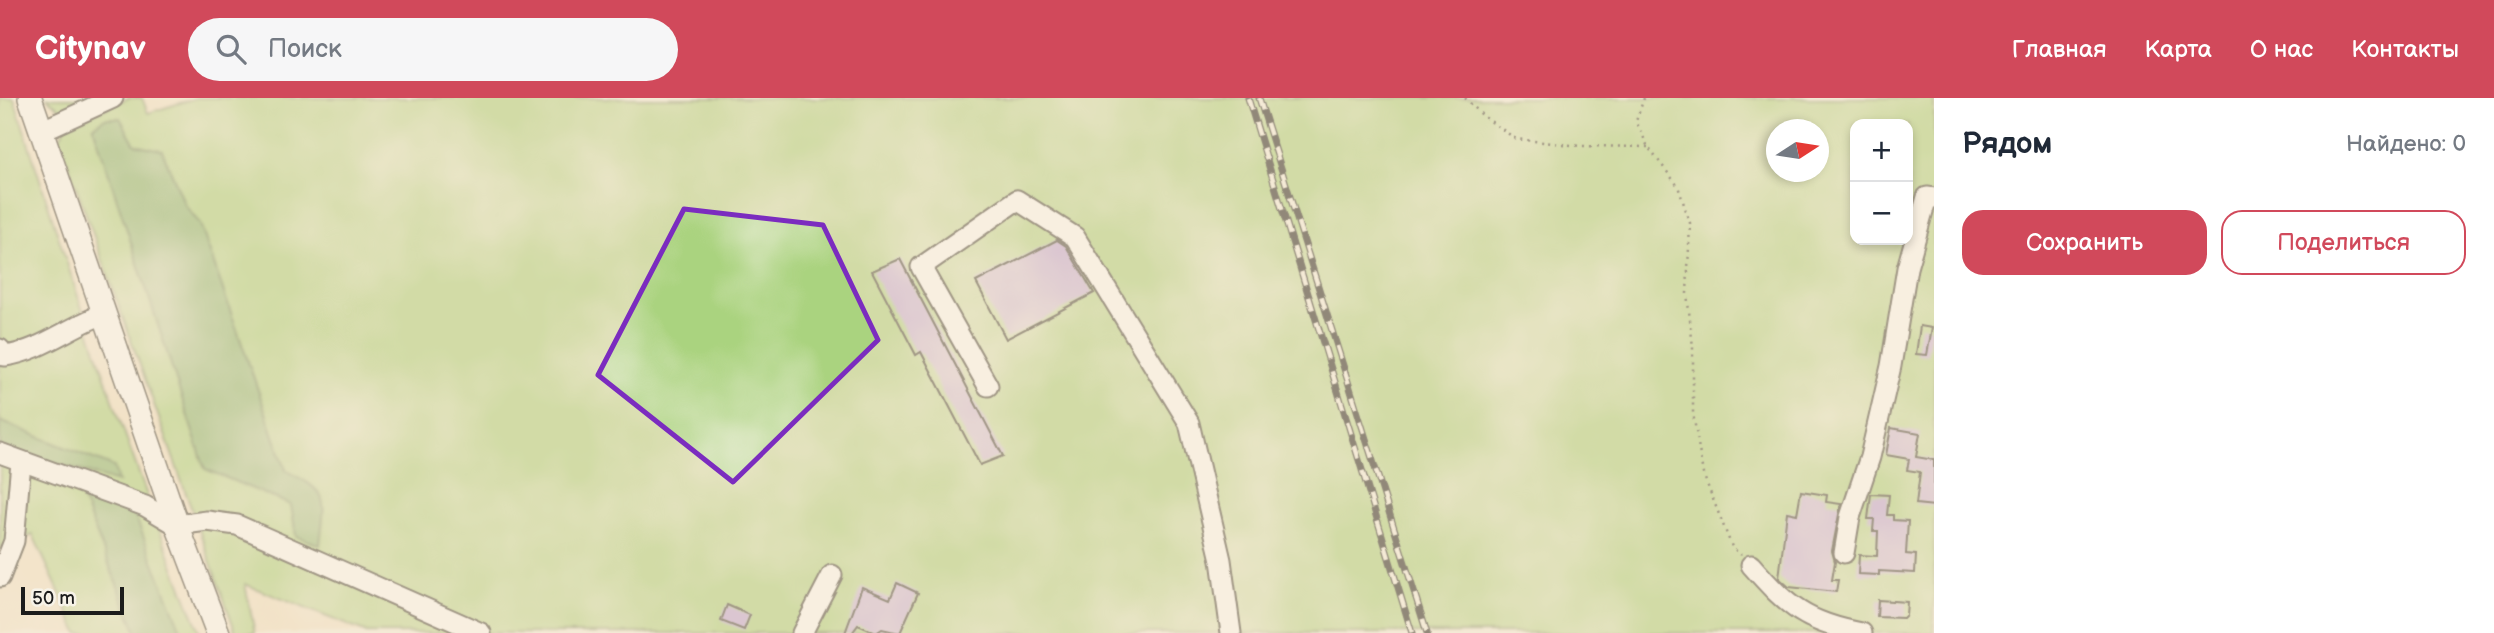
<!DOCTYPE html>
<html lang="ru">
<meta charset="utf-8">
<style>
body{margin:0;font-family:"Balsamiq Sans",sans-serif;background:#f6f6f7;color:#1f2937}
.controls{position:absolute;right:21px;top:21px;display:grid;overflow:hidden;border-radius:14px;box-shadow:0 4px 10px #0003}
.controls button{width:63px;height:63px;display:grid;place-items:center;padding:0;border:0;border-bottom:2px solid #e0e1e3;background:#fff;color:#1f2937;font:35px sans-serif}
.compass{position:absolute;left:1766px;top:21px;width:63px;height:63px;border-radius:50%;background:#fff;box-shadow:0 4px 10px #0003;rotate:78deg}
.scale{position:absolute;left:21px;bottom:18px;width:103px;box-sizing:border-box;padding-left:7px;border:4px solid #1c1c1c;border-top:0;font-size:19px;line-height:24px;white-space:nowrap;color:#1c1c1c;-webkit-text-stroke:5px #f7f3e8;paint-order:stroke}
.list{margin:0;padding:0;list-style:none}
h2{display:flex;justify-content:space-between;align-items:center;height:91px;margin:0;padding:0 28px;font-size:30px}
h2 small{font-size:23px;font-weight:400;color:#747a83}
.actions{display:flex;gap:14px;padding:21px 28px}
.actions a{flex:1;padding:16px 0;border:2px solid #d1495b;border-radius:21px;text-align:center;font-size:24px;color:#d1495b}
.actions .main{background:#d1495b;color:#fff}
.icon{flex:none;width:38px;height:38px;fill:none;stroke:currentColor;stroke-width:2;stroke-linecap:round;stroke-linejoin:round}
.map{position:relative;flex:none;width:1934px;height:535px;overflow:hidden}
header{display:flex;align-items:center;gap:42px;box-sizing:border-box;height:98px;padding:0 35px;background:#d1495b;color:#fff}
header strong{font-size:33px}
nav{display:flex;gap:38px;margin-inline-start:auto;font-size:24px}
.search{width:490px;height:63px;background:#f6f6f7;display:flex;align-items:center;gap:18px;box-sizing:border-box;padding:0 24px;border-radius:38px;color:#747a83;font-size:26px}
main{display:flex}
aside{flex:1;background:#fff}
.map>svg:first-child{display:block}
.green{fill:#aad37f;stroke:#63784e;stroke-width:2;fill-rule:evenodd}
.forest{fill:#87b56e;stroke:#526845;stroke-width:2}
.building{fill:#bfa5dd}
.lines{fill:none;stroke-linecap:round;stroke-linejoin:round}
.minor-casing{stroke:#3c3a36;stroke-width:23}
.major-casing{stroke:#3c3a36;stroke-width:26}
.path{stroke:#3c3a36;stroke-width:2.5;stroke-dasharray:2 5;stroke-linecap:butt}
.minor{stroke:#fff;stroke-width:19}
.major{stroke:#fff;stroke-width:23}
.rail-casing{stroke:#1c1c1c;stroke-width:7}
.rail{stroke:#f7f3e8;stroke-width:4.5;stroke-dasharray:13;stroke-linecap:butt}
.marked{fill:none;stroke:#7b2cbf;stroke-width:5;stroke-linejoin:round}
</style>
<header>
<strong>Citynav</strong>
<div class="search"><svg class="icon" aria-label="search" viewBox="0 0 24 24"><circle cx="10" cy="10" r="6"/><path d="M15 15l6 6"/></svg>Поиск</div>
<nav><a>Главная</a><a>Карта</a><a>О нас</a><a>Контакты</a></nav>
</header>
<main>
<div class="map">
<svg width="1934" height="535" viewBox="0 0 1934 535">
<rect width="100%" height="100%" fill="#f7f3e8"/>
<filter id="ink" filterUnits="userSpaceOnUse"><feTurbulence type="fractalNoise" baseFrequency=".0143" numOctaves="2"/><feDisplacementMap in="SourceGraphic" scale="14" xChannelSelector="R" yChannelSelector="G"/><feConvolveMatrix kernelMatrix="1 2 1 2 8 2 1 2 1" color-interpolation-filters="sRGB"/></filter>
<filter id="wash" filterUnits="userSpaceOnUse"><feTurbulence type="fractalNoise" baseFrequency=".00686" numOctaves="4" result="noise"/><feDisplacementMap in="SourceGraphic" scale="28" xChannelSelector="R" yChannelSelector="G"/><feGaussianBlur stdDeviation="1.57" result="paint"/><feColorMatrix in="noise" values="0 0 0 0 0 0 0 0 0 0 0 0 0 0 0 0 0 1.4 0 .05"/><feComposite in="paint" operator="in"/></filter>
<g filter="url(#wash)">
<rect width="100%" height="100%" fill="#f2e2c7"/>
<!-- green -->
<path class="green" d="M0,0H14C71,180 129,360 200,535H78L33,437L0,450Z
M47,0H83L85,5L60,11Z
M128,0H142L148,15L196,0H1934V535H367L245,486L255,535H236L59,41L66,28ZM1855,26H1908V142H1855ZM1776,32H1818V74H1776Z"/>
<!-- forest -->
<path class="forest" d="M105,20H120L135,46L162,52L185,107L200,126L286,372C331,397 325,398 320,447L296,438L291,407L205,371L93,28Z
M0,323L114,369L118,384L0,348Z
M79,393L134,415L182,535H137Z"/>
<g id="blocks">
<!-- building -->
<path class="building" d="M1057,142L1066,148L1094,195L1006,241L976,184Z
M900,161L1003,358L980,367L921,254L916,257L872,173Z
M1920,228L1932,230L1927,257L1916,256Z
M1891,330L1920,335L1916,359L1934,362V408L1916,406L1920,374L1907,372L1909,361L1886,357Z
M1801,393L1827,397L1826,404L1841,406L1832,453L1835,464L1832,482H1838L1836,494L1789,489L1779,480L1787,414L1797,416Z
M1871,396L1889,397L1887,417H1893V422L1908,423L1906,456L1916,457L1915,475L1879,473V477L1858,476L1859,457L1877,458L1878,433H1873L1874,421H1868Z
M897,485L918,495L900,535L882,531L876,535L858,527L852,535H845L862,489L890,501Z
M1878,502L1907,504L1906,517L1903,520L1877,519Z
M727,507L750,517L744,532L721,523Z"/>
</g>
</g>
<g filter="url(#ink)">
<use href="#blocks" fill-opacity="0" stroke="#3c3a36" stroke-width="2"/>
<g class="lines">
<!-- minor casing -->
<g class="minor-casing">
<path id="minor" d="M41,33L113,0
M0,251L5,258C41,253 70,228 104,216
M988,288L921,169L1017,102L1075,139L1189,325L1221,462L1231,535
M0,355L145,408L177,427L207,423L237,427L481,535
M1844,455L1850,419L1870,359L1891,268L1907,170L1927,99L1934,100
M1751,467C1788,509 1806,525 1862,535
M0,479L14,443L21,364
M802,535L832,477"/>
</g>
<!-- major casing -->
<g class="major-casing">
<path id="major" d="M30,0L177,427L218,535"/>
</g>
<!-- path -->
<path class="path" d="M1465,0L1483,18L1516,41L1581,48L1648,49
M1644,0L1636,23L1648,49L1678,88L1690,125L1687,195L1693,249V315L1703,376L1732,449L1741,457"/>
<!-- minor -->
<use href="#minor" class="minor"/>
<!-- major -->
<use href="#major" class="major"/>
<!-- rail casing -->
<g class="rail-casing">
<path id="rail" d="M1248,0L1412,535
M1259,0L1427,535"/>
</g>
<!-- rail -->
<use href="#rail" class="rail"/>
</g>
</g>
<!-- marked area -->
<path d="M0 0H1934V535H0ZM684,111L823,127L878,242L733,384L598,277Z" fill="#f2e2c7" fill-opacity=".55" fill-rule="evenodd"/>
<path class="marked" d="M684,111L823,127L878,242L733,384L598,277Z"/>
</svg>
<div class="controls">
<button>+</button>
<button>−</button>
</div>
<svg class="compass" viewBox="-18 -18 36 36"><path d="M0-13l5 13h-10z" fill="#e53935"/><path d="M0 13l5-13h-10z" fill="#747a83"/></svg>
<div class="scale">50 m</div>
</div>
<aside>
<h2>Рядом<small>Найдено: 0</small></h2>
<ul class="list">
</ul>
<div class="actions"><a class="main">Сохранить</a><a>Поделиться</a></div>
</aside>
</main>
